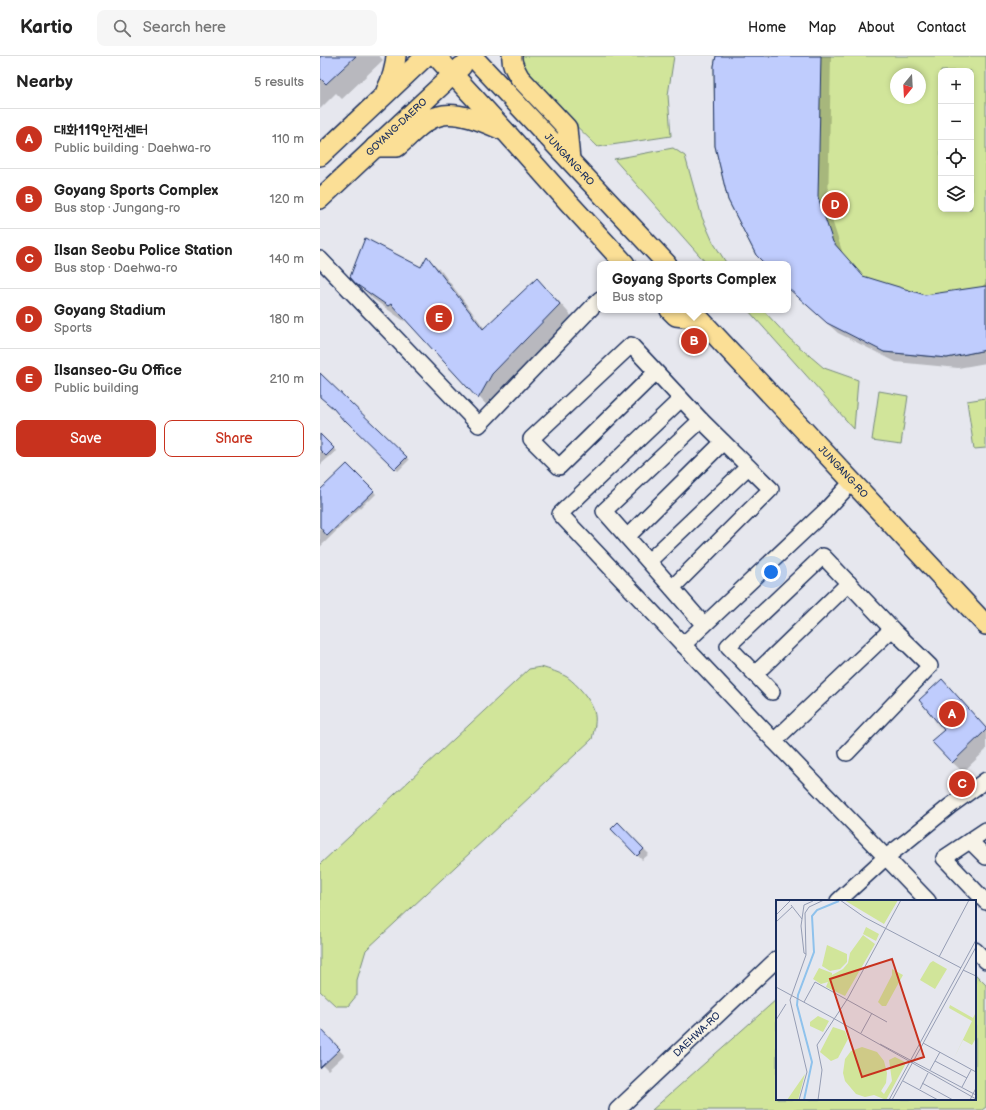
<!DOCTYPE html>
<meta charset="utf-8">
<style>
body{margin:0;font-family:"Balsamiq Sans","Poor Story",sans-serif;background:#f6f6f6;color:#222}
.controls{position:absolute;right:12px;top:12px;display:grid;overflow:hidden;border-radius:8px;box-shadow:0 2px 6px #0003}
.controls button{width:36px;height:36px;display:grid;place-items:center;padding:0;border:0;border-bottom:1px solid #e0e0e0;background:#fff;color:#222;font:20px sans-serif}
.compass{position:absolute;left:570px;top:12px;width:36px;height:36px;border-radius:50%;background:#fff;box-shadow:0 2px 6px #0003;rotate:198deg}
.you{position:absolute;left:451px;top:516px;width:14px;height:14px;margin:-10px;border:3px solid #fff;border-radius:50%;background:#1a73e8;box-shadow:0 0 0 6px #1a73e833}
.badge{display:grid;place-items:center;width:26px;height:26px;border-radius:50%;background:#c8321e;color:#fff;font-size:13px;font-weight:700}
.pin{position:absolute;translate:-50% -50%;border:2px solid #fff;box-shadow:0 1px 4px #0006}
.popup{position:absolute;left:277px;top:205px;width:194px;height:52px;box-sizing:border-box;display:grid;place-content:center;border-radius:8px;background:#fff;filter:drop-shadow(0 1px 3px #0005);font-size:13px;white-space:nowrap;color:#767676}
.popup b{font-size:15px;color:#222}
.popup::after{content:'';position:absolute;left:50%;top:100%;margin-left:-8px;border:8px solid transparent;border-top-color:#fff}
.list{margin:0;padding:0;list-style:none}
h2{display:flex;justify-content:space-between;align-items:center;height:52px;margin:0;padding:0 16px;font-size:17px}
h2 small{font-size:13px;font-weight:400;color:#767676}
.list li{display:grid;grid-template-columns:26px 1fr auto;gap:12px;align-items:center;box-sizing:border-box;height:60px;padding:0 16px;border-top:1px solid #e0e0e0}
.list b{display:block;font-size:15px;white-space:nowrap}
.list p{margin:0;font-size:13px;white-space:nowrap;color:#767676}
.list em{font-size:13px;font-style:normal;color:#767676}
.actions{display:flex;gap:8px;padding:12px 16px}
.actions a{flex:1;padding:9px 0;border:1px solid #c8321e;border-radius:8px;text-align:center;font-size:14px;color:#c8321e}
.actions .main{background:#c8321e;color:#fff}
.icon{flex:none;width:22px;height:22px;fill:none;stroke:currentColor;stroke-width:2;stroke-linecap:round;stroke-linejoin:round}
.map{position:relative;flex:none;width:666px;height:1054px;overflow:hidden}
header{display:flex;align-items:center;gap:24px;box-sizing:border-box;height:56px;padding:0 20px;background:#fff;border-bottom:1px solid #e0e0e0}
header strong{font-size:19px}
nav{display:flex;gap:22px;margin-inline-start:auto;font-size:14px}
.search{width:280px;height:36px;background:#f6f6f6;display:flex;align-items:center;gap:10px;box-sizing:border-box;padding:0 14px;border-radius:8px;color:#767676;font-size:15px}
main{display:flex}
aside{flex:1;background:#fff}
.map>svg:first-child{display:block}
.green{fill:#d1e59a;stroke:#768a7c;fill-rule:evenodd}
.shadow{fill:#0003}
.building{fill:#bfccfd;stroke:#1b2f5e}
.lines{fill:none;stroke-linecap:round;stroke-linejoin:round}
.minor-casing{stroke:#1b2f5e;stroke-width:18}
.major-casing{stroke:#1b2f5e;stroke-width:22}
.minor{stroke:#f7f3e8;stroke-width:15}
.major{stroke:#fbdf96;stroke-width:19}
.labels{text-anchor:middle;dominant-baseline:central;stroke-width:4;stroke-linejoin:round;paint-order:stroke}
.street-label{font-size:10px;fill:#1b2f5e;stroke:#f7f3e8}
.inset-river{fill:none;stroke:#8fc2ec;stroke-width:2}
.inset-road{fill:none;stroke:#959db4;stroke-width:1}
.view{fill:#c8321e;fill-opacity:0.15;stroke:#c8321e;stroke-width:2}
.inset-edge{fill:none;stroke:#1b2f5e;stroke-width:2}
</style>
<header>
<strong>Kartio</strong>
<div class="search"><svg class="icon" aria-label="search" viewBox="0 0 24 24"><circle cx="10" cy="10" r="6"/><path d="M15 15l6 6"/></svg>Search here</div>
<nav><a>Home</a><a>Map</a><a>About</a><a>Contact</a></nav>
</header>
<main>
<aside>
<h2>Nearby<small>5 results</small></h2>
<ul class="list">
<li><span class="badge">A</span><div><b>대화119안전센터</b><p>Public building · Daehwa-ro</p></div><em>110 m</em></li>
<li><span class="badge">B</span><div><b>Goyang Sports Complex</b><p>Bus stop · Jungang-ro</p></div><em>120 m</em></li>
<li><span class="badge">C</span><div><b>Ilsan Seobu Police Station</b><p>Bus stop · Daehwa-ro</p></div><em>140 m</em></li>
<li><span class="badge">D</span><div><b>Goyang Stadium</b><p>Sports</p></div><em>180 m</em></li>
<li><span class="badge">E</span><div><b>Ilsanseo-Gu Office</b><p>Public building</p></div><em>210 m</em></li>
</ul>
<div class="actions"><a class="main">Save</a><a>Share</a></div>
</aside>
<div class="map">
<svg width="666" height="1054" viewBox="0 0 666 1054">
<rect width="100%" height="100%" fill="#e6e7ee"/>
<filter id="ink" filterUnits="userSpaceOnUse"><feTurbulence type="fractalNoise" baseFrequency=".025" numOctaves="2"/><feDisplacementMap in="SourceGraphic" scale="8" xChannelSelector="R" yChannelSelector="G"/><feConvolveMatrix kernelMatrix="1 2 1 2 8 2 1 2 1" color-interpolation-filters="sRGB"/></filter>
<g filter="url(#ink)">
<!-- green -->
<path class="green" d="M202,0H354L348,39L351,80L278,91L201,16Z
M396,0H666V294L627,302L564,296L468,208H445L436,199L408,144L395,90L394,10ZM621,15H651V153H621ZM576,18H600V42H576Z
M353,92L365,100L382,161L393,186L407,208H387L294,103Z
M428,254H443L470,283L504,312L538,324L534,373Z
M559,335L588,340L581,388L552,384Z
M666,342V392L654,393L647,345Z
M221,611C230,614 239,616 247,621C258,629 270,643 274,655C277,664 274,674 272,683L46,894L37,924V939L28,950H16L0,935V808L209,613Z
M655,918L666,929V1051L662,1054H332L457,943V1043H655Z"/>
<!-- shadow -->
<path class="shadow" d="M0,0H59L63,4L22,43L16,37L0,53Z
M397,0H511L508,152L523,198L544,222L605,240L660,232L666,227V307L638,312L576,306L518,277L481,244L468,230V208H446Z
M108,202L122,216L165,273L217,223L232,238L255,264L174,357L86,263L84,265L53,243L31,221L102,213Z
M4,323L89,404L78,415L28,366L27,367L0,339V327Z
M0,378L16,395L0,409Z
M27,409L56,438L49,445L48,444L0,491V436Z
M666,672V694L643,716L632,706Z
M298,767L329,798L322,804L292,773Z
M0,974L24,999L8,1014L0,1006Z"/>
<!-- building -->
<path class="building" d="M0,0H36L6,28L0,22Z
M396,0H501L498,141L513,186L543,220L605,239L666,230V294L627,302L564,296L507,267L468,232V208H445L436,199L408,144L395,90L394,10Z
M45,182L101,211L107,200L163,273L217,222L240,248L172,318L158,343L71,248L68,250L36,228L30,221Z
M0,317L87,401L75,413L25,364L24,365L13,352L0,341Z
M0,378L14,392L6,400L0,394Z
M27,408L54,435L7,480L0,471V434Z
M622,623L666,672V674L632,707L611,685L624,674L599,644Z
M298,766L324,793L317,800L291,773Z
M0,972L20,993L0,1012Z"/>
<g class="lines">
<!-- minor casing -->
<g class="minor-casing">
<g id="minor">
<path d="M0,203L159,369L280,243"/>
<path d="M336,316L239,411L211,383L311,289L381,364L451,433L352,532"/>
<path d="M361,343L240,458L454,685L608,845"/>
<path d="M381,364L284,455L352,532L384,569"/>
<path d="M307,481L403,386"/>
<path d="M329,505L428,411"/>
<path d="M363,589L504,456L532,426"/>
<path d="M435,618L529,527"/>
<path d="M452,636L408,590L503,500L572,573L610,610L527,697"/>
<path d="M454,685L572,573"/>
<path d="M666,774L624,802L666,846"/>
<path d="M650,785L666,801"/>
<path d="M518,845L566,801L587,785L630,750L666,724"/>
<path d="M655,894L666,905"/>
<path id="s1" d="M297,1054L457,903"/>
</g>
</g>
<!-- major casing -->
<g class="major-casing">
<g id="major">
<path d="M116,0L185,75L249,147L305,208"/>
<path id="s2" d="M152,0L347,208"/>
<path d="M192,0C191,8 196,15 200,22L247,72L250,104"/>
<path d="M66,35C72,23 75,13 76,0"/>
<path d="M55,91H77C90,80 103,64 119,60C137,54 166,67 182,74"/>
<path d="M0,100L106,0"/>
<path id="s3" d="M0,143L142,10"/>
<path id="s4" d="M350,254L356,260L380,263L666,569"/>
</g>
</g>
<!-- minor -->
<use href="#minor" class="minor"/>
<!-- major -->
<use href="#major" class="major"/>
</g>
</g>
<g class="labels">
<!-- street labels -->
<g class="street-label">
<text stroke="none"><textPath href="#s3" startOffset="105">GOYANG-DAERO</textPath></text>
<text stroke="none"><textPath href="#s2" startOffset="142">JUNGANG-RO</textPath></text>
<text stroke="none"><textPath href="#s4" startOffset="242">JUNGANG-RO</textPath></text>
<text stroke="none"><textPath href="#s1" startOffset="110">DAEHWA-RO</textPath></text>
</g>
</g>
<!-- overview -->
<g transform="translate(456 844)">
<rect width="200" height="200" fill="#e6e7ee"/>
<path d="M68,0H122L108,24ZM90,27L103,34L100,41L87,34ZM87,35L99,44L69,96L50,87L52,82L45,84L37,79L43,68L56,73V75L67,69L72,63L74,53ZM51,45L71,54V62L64,69L54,71L46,66ZM157,61L171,69L159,89L144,80L154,63ZM116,69L127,75L110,106H106L102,102L116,75ZM174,105L197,118L200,112V138L196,145L187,140L178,158L196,121L173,108ZM42,116L53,121L47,132L34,126V122ZM57,127L69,131L72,139L62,158L55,161L44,152ZM86,147L101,152L108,161L111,173L110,183L105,191L108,194L116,181L113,160L119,157L129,162V165L110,200L98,195L89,197L80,194L69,181L67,173L69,159L75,151ZM29,174L22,200H11Z" fill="#d1e59a"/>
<path class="inset-river" d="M28,200L36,162L21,105L22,95L38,52L36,16L41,10L63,1"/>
<path class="inset-road" d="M64,0L88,17L185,68M15,5L26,19M0,15L15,0M0,22L16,7M30,54L28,53L25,26L28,5L37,1M163,57L193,0M187,70L200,76M0,87L57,118M28,102L39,82L111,122M57,118L200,199M0,120L10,104M85,133L96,113M147,143L200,172M104,144L200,195M159,161L191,178M154,170L164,152M127,181L162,200M146,183L177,200M186,187L195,170M144,189L152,173M23,200L31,172L14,100L30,55L29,13L33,7L48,0M42,200L46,170L41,145L72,98L125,0M113,200L200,40M116,200L200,47M194,200L200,188"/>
<path class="view" d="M116,59L148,157L86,177L54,79Z"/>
<rect width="200" height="200" class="inset-edge"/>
</g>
</svg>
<div class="controls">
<button>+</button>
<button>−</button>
<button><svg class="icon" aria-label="locate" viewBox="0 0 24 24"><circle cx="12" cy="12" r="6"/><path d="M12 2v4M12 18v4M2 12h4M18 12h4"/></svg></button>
<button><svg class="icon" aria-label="layers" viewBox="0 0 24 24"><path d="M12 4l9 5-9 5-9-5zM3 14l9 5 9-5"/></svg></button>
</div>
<svg class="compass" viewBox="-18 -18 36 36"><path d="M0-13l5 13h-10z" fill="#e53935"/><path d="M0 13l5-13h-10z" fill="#767676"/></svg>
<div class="you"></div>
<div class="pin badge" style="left:632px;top:658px">A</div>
<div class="pin badge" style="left:374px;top:285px">B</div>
<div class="popup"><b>Goyang Sports Complex</b>Bus stop</div>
<div class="pin badge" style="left:642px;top:728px">C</div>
<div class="pin badge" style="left:515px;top:149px">D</div>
<div class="pin badge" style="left:119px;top:262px">E</div>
</div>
</main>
